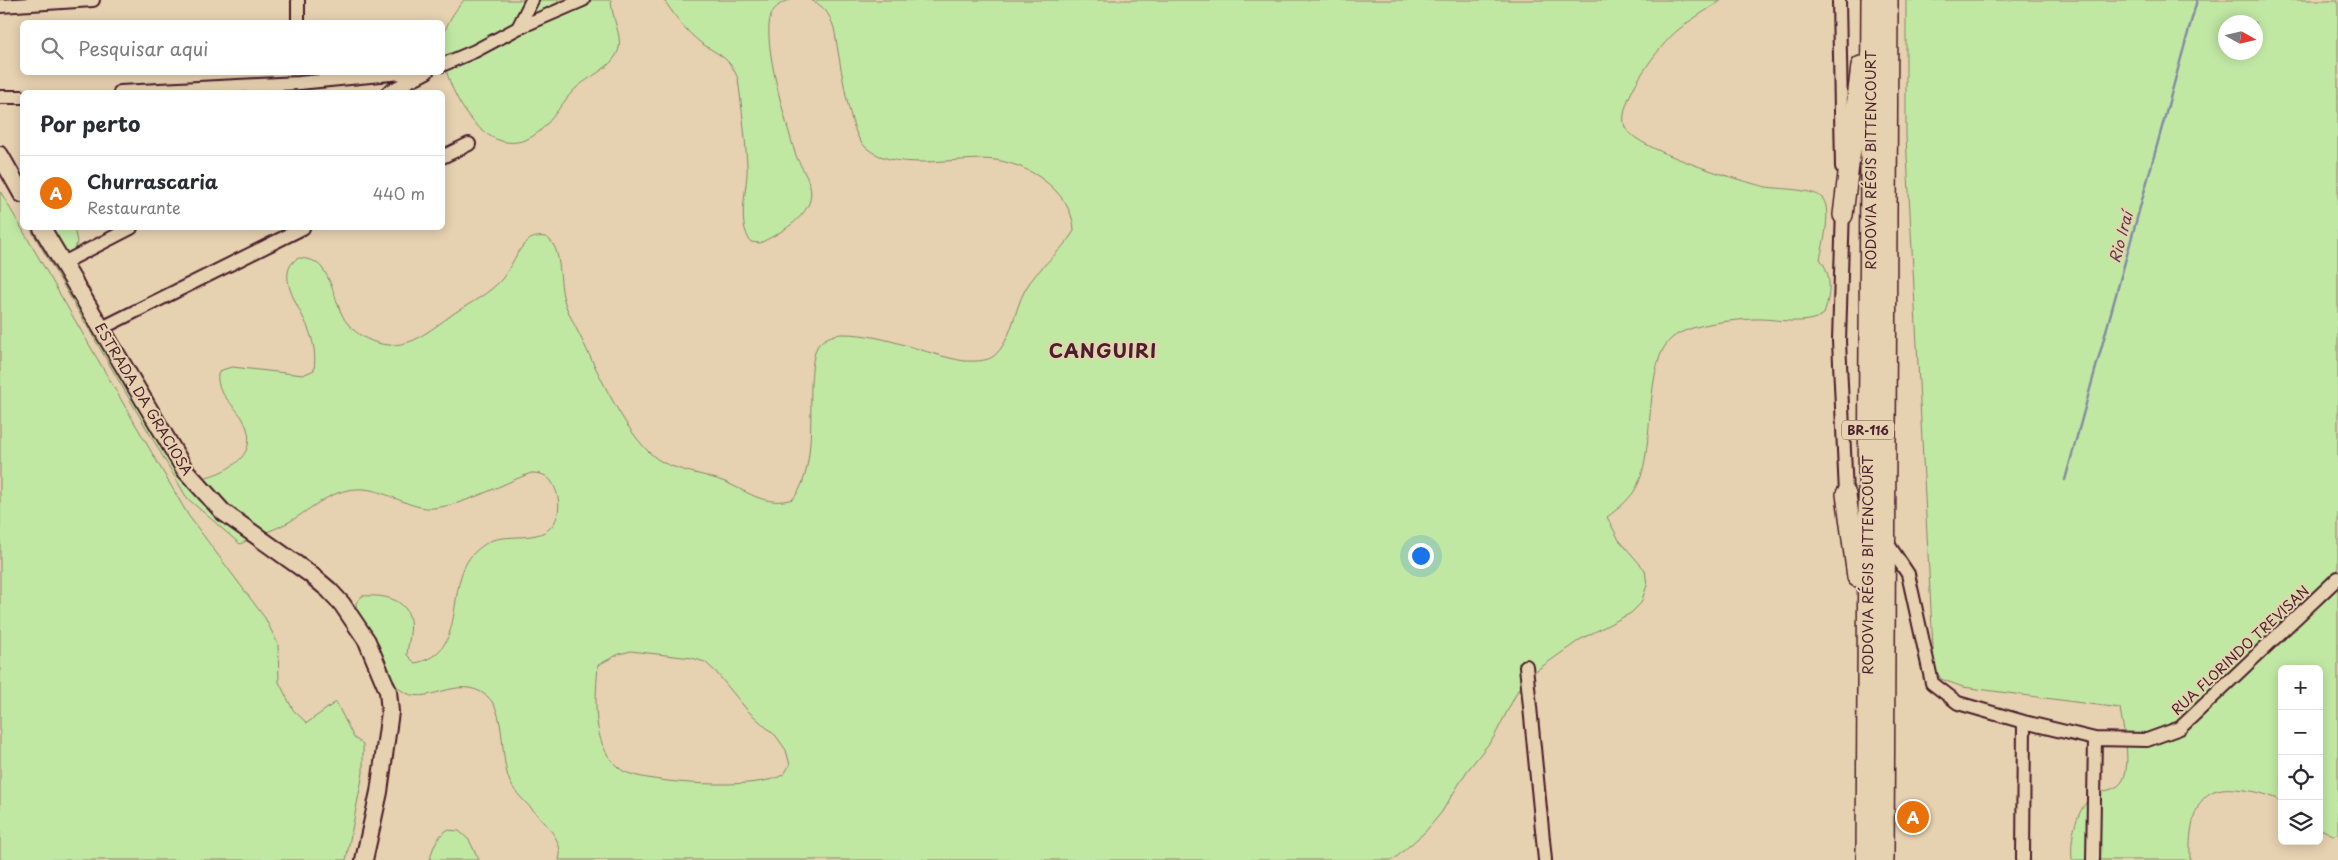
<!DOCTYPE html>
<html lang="pt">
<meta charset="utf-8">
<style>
body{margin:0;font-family:"Playpen Sans",sans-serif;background:#f2f2f3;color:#2b2b33}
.controls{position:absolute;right:15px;bottom:15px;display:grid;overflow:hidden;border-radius:8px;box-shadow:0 2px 12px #0003}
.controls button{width:45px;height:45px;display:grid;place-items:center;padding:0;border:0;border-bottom:1px solid #e1e1e2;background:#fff;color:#2b2b33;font:25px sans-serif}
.compass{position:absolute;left:2218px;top:15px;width:45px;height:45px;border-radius:50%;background:#fff;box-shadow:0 2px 12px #0003;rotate:98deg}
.you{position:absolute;left:1420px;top:555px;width:18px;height:18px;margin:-12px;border:4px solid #fff;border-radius:50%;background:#1a73e8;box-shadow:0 0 0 8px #1a73e833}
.badge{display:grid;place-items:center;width:32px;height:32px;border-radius:50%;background:#7c3aed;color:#fff;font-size:16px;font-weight:700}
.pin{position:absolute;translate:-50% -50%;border:2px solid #fff;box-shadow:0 1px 5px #0006}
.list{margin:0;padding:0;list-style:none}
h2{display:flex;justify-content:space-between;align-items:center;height:65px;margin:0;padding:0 20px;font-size:21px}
h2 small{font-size:16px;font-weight:400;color:#7c7c81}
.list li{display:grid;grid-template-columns:32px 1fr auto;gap:15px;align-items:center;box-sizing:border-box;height:75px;padding:0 20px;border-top:1px solid #e1e1e2}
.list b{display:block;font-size:19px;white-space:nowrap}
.list p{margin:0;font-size:16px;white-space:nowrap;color:#7c7c81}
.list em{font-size:16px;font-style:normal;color:#7c7c81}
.icon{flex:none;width:28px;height:28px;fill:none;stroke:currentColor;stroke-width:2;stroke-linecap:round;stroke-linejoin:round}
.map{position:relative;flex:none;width:2338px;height:860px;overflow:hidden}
.search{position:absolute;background:#fff;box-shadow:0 2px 12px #0003;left:20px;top:20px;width:425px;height:55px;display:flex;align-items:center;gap:12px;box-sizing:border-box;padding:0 18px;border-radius:8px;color:#7c7c81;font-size:19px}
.panel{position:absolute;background:#fff;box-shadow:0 2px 12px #0003;left:20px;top:90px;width:425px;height:140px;border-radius:8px}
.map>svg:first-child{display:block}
.green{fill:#c1e8a3;stroke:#868467;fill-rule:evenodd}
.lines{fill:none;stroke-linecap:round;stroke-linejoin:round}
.stream{stroke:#858ba5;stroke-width:2.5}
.minor-casing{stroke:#4a1f2b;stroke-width:16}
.major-casing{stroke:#4a1f2b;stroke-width:20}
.highway-casing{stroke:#4a1f2b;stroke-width:22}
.minor{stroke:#e6d1b0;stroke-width:12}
.major{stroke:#e6d1b0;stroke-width:16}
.highway{stroke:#e6d1b0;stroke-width:19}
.labels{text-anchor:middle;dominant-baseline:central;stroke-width:4;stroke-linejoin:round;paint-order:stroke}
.shield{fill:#e6d1b0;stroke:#795453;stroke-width:1}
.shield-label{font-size:12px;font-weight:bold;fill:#4a1f2b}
.street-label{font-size:14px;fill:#4a1f2b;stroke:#e6d1b0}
.water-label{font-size:15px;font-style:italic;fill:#593a49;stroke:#e6d1b0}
.district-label{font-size:19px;font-weight:bold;letter-spacing:1px;fill:#4a1f2b;stroke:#e6d1b0}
</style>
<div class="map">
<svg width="2338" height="860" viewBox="0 0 2338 860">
<rect width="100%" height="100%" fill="#e6d1b0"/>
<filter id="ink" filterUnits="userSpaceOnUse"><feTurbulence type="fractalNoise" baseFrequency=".02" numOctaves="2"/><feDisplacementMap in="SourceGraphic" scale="10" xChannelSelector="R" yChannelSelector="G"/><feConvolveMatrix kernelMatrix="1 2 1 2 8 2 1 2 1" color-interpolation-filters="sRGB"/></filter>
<g filter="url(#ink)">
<!-- green -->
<path class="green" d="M464,0H611C611,15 622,36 619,48C614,68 588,76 575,89C559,105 548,131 525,140C479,157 440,80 443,44C443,27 454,12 464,0Z
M664,0H791C783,1 774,7 771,15C761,40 787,126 795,153C800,168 816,185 809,203C801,222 778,234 760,243L751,242C735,220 749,188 747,163C745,135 742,107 738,79C728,52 712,54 694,37C682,26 673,13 664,0Z
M811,0H1722C1707,10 1691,19 1678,30C1660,44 1615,104 1625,127C1634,149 1740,181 1766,187C1779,189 1812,189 1821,197C1833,206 1823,245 1820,259C1833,276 1830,295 1824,314C1804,327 1776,318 1753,319C1732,320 1689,324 1672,338C1644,359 1655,449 1638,484C1632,498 1619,508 1607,517L1619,540L1645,570L1647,585L1641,603L1631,613L1581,639L1527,677L1519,688L1494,737L1467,771L1441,813L1425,832L1393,860H559C568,835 523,805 512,786C498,762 508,714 487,696C457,672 426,709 401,690C386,679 367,632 357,614L356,603L362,596C377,595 403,596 409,616C413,628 408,642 407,655L415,663C469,653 444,588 472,555C478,549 485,543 493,540C517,533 551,545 558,513C560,502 558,494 553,484C548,475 541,473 531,473C499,485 468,504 434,508C411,510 388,491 364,489C333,487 313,508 289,522C273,531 256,535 240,544L187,498L30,228H74L77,242L70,266L182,455L203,478C234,470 263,451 241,416C231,402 216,392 218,374L222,370L232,367L303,375L314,370C316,355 314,342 308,328C302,311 276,278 294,261C298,257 301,258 306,259C333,261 333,308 348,324C358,336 373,344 389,345C399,345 409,343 418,338C430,331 442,322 453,314C470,303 489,294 502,279C512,267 516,250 529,240C533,237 540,236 545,237C562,243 559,281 563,296C566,309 572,320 578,332C596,367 629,446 664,463C683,472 705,474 725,482C750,493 766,507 793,499C815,474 810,417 811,384C812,373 812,358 817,347C821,339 834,334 843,334C885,334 924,354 964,361C974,361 986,362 994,356C1012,341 1014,310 1025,290C1038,267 1061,253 1074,231C1074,216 1066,202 1056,191C1040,174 1019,164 996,160C960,155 886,176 861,142C848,124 839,53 834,28C829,13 825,7 811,0ZM631,651L692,658L705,662L716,672L748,711L776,736L786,750L790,765C788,767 786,772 784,774C762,791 647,784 623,771C620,769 614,764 612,761C591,736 596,694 598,665L619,654Z
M1906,0H2338V834L2333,835L2319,828V669H2282V801C2270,795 2258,792 2245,790C2235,789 2224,787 2214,791C2191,800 2189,839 2190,860H2072C2070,838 2076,806 2096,794C2105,790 2118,790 2123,780C2132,760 2123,729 2120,708L1963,687L1941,679L1934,667L1906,136ZM2226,22H2256V52H2226Z
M0,191L188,515L265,618L278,644L279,682L293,710L307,723L336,702L354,738L363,744V773L346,860H0Z
M447,830L459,831L469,840L479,860H430C433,847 436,838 447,830Z"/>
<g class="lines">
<!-- stream -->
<path class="stream" d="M2065,480L2197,0"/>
<!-- minor casing -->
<g class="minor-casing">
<path id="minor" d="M298,0V22
M1839,0L1842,167
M0,6L93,0
M518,28L532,0
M442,65L475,51L518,28L583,0
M120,92L299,83L411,72
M388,92L427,72
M0,97H22
M442,157L469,144
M1843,207L1839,341L1846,494
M63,263L131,228
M102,328L303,228
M1886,541L1908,574L1932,683L1958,703L2024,722L2095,739L2147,740L2180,728L2338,578
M1526,666L1545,860
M2023,860L2024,722
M2093,860L2095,739"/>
</g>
<!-- major casing -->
<g class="major-casing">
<path id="major" d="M0,155L22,194
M42,228L185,470L223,512L310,574L329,590L342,604L367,641L388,691L390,712L379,792L364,860"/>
</g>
<!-- highway casing -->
<g class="highway-casing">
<path id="highway" d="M1843,215L1861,66
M1846,494L1857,577
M1866,860L1871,0
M1884,860L1888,0"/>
</g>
<!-- minor -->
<use href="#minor" class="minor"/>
<!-- major -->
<use href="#major" class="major"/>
<!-- highway -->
<use href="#highway" class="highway"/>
</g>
</g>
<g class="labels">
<!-- shield labels -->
<rect class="shield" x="1842" y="420.5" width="52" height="19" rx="4"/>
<g class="shield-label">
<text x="1868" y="430">BR-116</text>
</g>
<!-- street labels -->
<g class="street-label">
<text transform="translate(1870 160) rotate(-90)">RODOVIA RÉGIS BITTENCOURT</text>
<text transform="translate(144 399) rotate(59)">ESTRADA DA GRACIOSA</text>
<text transform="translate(1867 565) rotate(-90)">RODOVIA RÉGIS BITTENCOURT</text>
<text transform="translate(2240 650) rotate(-43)">RUA FLORINDO TREVISAN</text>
</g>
<!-- water labels -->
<g class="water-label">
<text transform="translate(2120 237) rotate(-75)">Rio Iraí</text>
</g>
<!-- district labels -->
<g class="district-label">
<text x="1103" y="350">CANGUIRI</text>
</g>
</g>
</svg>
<div class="controls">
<button>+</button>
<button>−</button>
<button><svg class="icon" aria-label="locate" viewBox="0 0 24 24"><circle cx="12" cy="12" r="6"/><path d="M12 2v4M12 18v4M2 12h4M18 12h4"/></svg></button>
<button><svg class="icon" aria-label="layers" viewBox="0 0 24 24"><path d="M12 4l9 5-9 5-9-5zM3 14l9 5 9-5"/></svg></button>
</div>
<svg class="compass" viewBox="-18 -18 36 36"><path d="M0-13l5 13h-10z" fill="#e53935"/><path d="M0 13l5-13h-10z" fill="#7c7c81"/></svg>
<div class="you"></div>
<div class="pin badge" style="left:1913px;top:817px;background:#e8710a">A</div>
<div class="search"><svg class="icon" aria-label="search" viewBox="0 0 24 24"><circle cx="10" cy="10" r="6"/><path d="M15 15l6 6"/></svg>Pesquisar aqui</div>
<section class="panel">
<h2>Por perto<small></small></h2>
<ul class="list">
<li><span class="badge" style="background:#e8710a">A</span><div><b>Churrascaria</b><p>Restaurante</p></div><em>440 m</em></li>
</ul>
</section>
</div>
